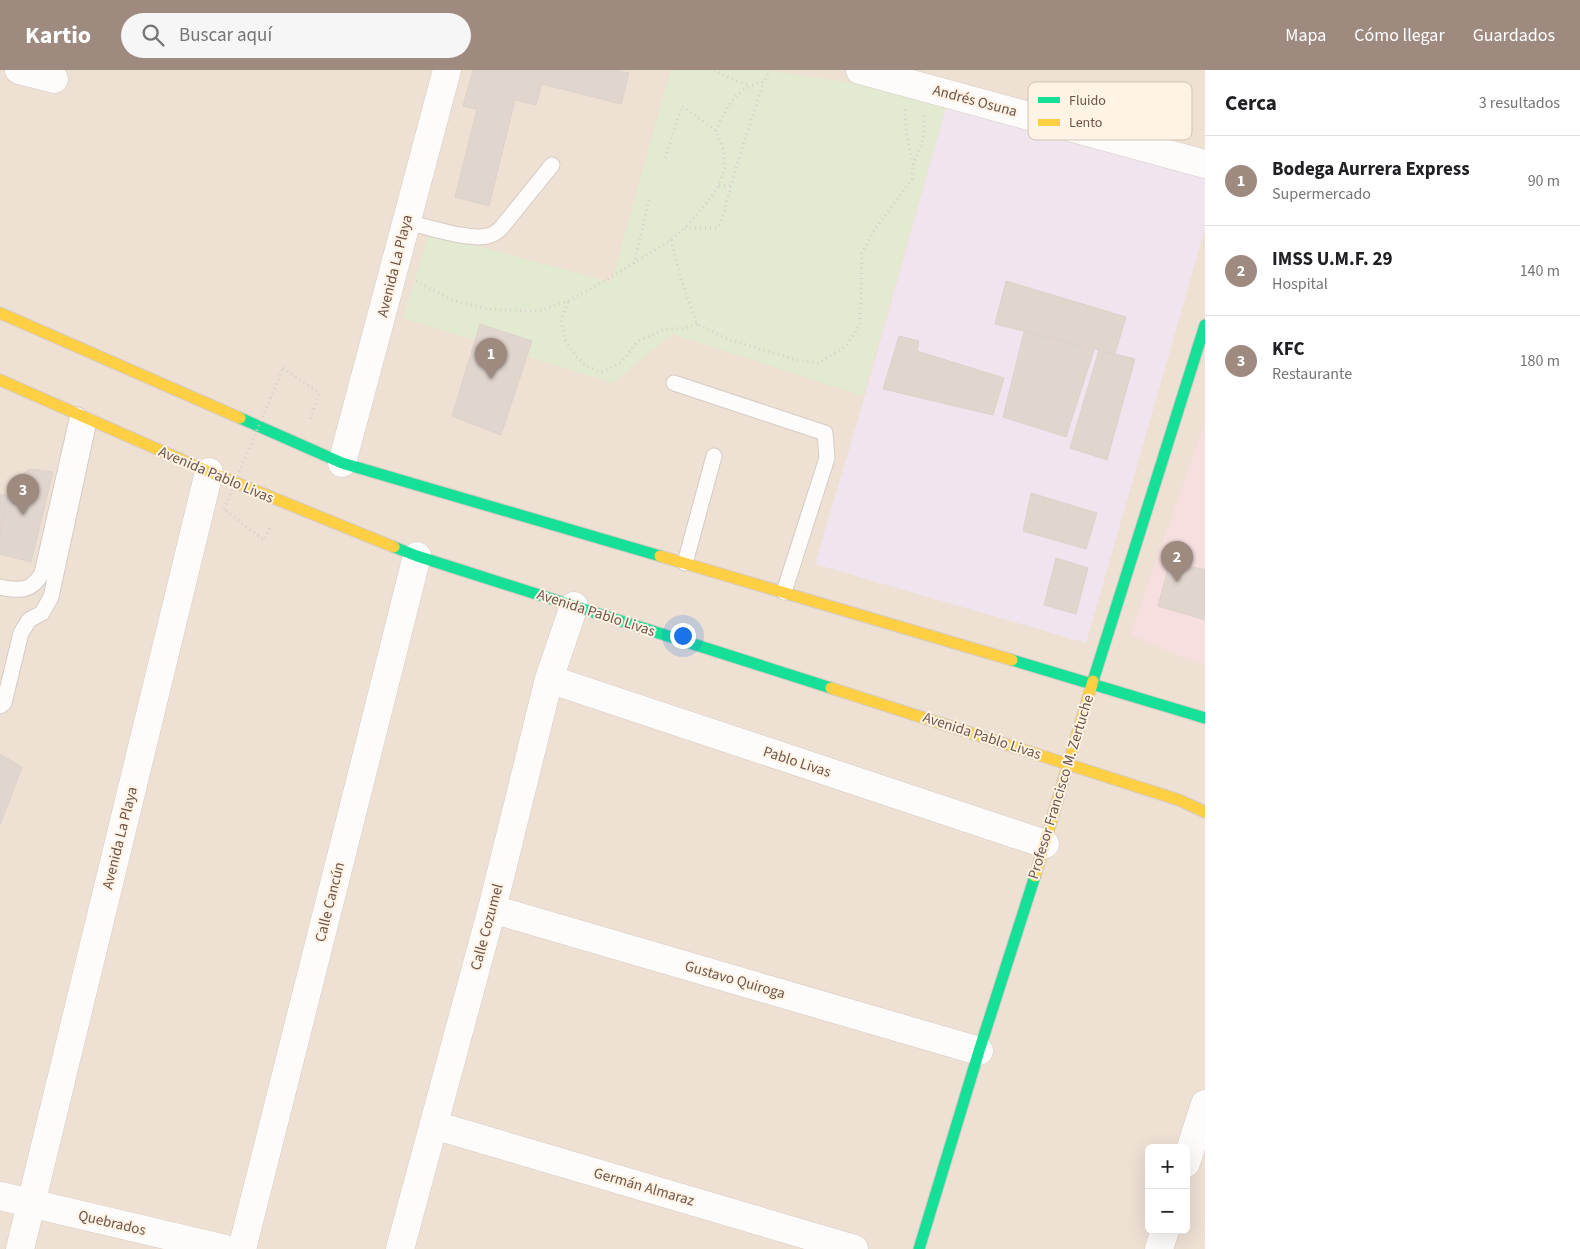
<!DOCTYPE html>
<html lang="es">
<meta charset="utf-8">
<style>
body{margin:0;font-family:"Source Sans 3",sans-serif;background:#f6f6f6;color:#202124}
.controls{position:absolute;right:15px;bottom:15px;display:grid;overflow:hidden;border-radius:8px;box-shadow:0 5px 20px #0002}
.controls button{width:45px;height:45px;display:grid;place-items:center;padding:0;border:0;border-bottom:1px solid #e0e0e0;background:#fff;color:#202124;font:25px sans-serif}
.you{position:absolute;left:682px;top:565px;width:18px;height:18px;margin:-12px;border:4px solid #fff;border-radius:50%;background:#1a73e8;box-shadow:0 0 0 8px #1a73e833}
.badge{display:grid;place-items:center;width:32px;height:32px;border-radius:50%;background:#9f8a80;color:#fff;font-size:16px;font-weight:700}
.pin{position:absolute;translate:-50% -41px;filter:drop-shadow(0 1px 2px #0008)}
.pin::after{content:'';position:absolute;top:26px;width:18px;height:15px;background:inherit;clip-path:polygon(0 0,100% 0,50% 100%)}
.list{margin:0;padding:0;list-style:none}
h2{display:flex;justify-content:space-between;align-items:center;height:65px;margin:0;padding:0 20px;font-size:21px}
h2 small{font-size:16px;font-weight:400;color:#757577}
.list li{display:grid;grid-template-columns:32px 1fr auto;gap:15px;align-items:center;box-sizing:border-box;height:90px;padding:0 20px;border-top:1px solid #e0e0e0}
.list b{display:block;font-size:19px;white-space:nowrap}
.list p{margin:0;font-size:16px;white-space:nowrap;color:#757577}
.list em{font-size:16px;font-style:normal;color:#757577}
.icon{flex:none;width:28px;height:28px;fill:none;stroke:currentColor;stroke-width:2;stroke-linecap:round;stroke-linejoin:round}
.map{position:relative;flex:none;width:1205px;height:1179px;overflow:hidden}
header{display:flex;align-items:center;gap:30px;box-sizing:border-box;height:70px;padding:0 25px;background:#9f8a80;color:#fff}
header strong{font-size:24px}
nav{display:flex;gap:28px;margin-inline-start:auto;font-size:18px}
.search{width:350px;height:45px;background:#f6f6f6;display:flex;align-items:center;gap:12px;box-sizing:border-box;padding:0 18px;border-radius:28px;color:#757577;font-size:19px}
main{display:flex}
aside{flex:1;background:#fff}
.map>svg:first-child{display:block}
.residential{fill:#eee0d3;fill-rule:evenodd}
.education{fill:#f0e5ef}
.medical{fill:#f7dfdf}
.green{fill:#e2ead1}
.building{fill:#e1d6ce;stroke:#ddd1c9}
.lines{fill:none;stroke-linecap:round;stroke-linejoin:round}
.lane-casing{stroke:#d6cbc4;stroke-width:17}
.street-casing{stroke:#d6cbc4;stroke-width:29}
.fast-casing{stroke:#d5cbc3;stroke-width:13}
.slow-casing{stroke:#d5cbc3;stroke-width:13}
.path{stroke:#d8cfcc;stroke-width:3;stroke-dasharray:1 4;stroke-linecap:butt}
.lane{stroke:#fefcfb;stroke-width:15}
.street{stroke:#fefcfb;stroke-width:28}
.fast{stroke:#16e098;stroke-width:11}
.slow{stroke:#ffcf43;stroke-width:11}
.path-bridge{stroke:#d8cfcc;stroke-width:3;stroke-dasharray:1 4;stroke-linecap:butt}
.labels{text-anchor:middle;dominant-baseline:central;stroke-width:4;stroke-linejoin:round;paint-order:stroke}
.street-label{font-size:15px;fill:#705449;stroke:#fef3e5}
.key{fill:#fef3e5;stroke:#d3c3b6;stroke-width:1}
.key-label{font-size:14px;fill:#705449}
</style>
<header>
<strong>Kartio</strong>
<div class="search"><svg class="icon" aria-label="search" viewBox="0 0 24 24"><circle cx="10" cy="10" r="6"/><path d="M15 15l6 6"/></svg>Buscar aquí</div>
<nav><a>Mapa</a><a>Cómo llegar</a><a>Guardados</a></nav>
</header>
<main>
<div class="map">
<svg width="1205" height="1179" viewBox="0 0 1205 1179">
<rect width="100%" height="100%" fill="#f5eee6"/>
<!-- residential -->
<path class="residential" d="M0,0H1205V1179H0ZM1149,1078H1186V1160H1149Z"/>
<!-- education -->
<path class="education" d="M949,27L1205,104V158L1086,573L815,494L862,336Z"/>
<!-- medical -->
<path class="medical" d="M1205,352V596L1130,565Z"/>
<!-- green -->
<path class="green" d="M671,0H764L949,27L863,326L672,264L613,313L403,248L429,163L611,212Z"/>
<!-- building -->
<path class="building" d="M473,0H616L629,3L621,34L542,14L536,35L515,30L489,136L455,127L477,39L463,36Z
M1006,211L1126,247L1115,284L995,254Z
M480,254L532,271L501,365L452,346Z
M1024,262L1094,280L1066,367L1003,347Z
M899,266L919,271L917,281L1004,308L993,345L883,319Z
M1099,280L1135,289L1107,390L1070,378Z
M30,399L53,402L31,492L0,484V465L11,412Z
M1031,423L1097,443L1086,479L1023,461Z
M0,424L8,426L0,466Z
M1056,488L1088,498L1076,544L1044,535Z
M1170,491L1205,500V550L1158,536Z
M0,684L22,697L0,755Z"/>
<g class="lines">
<!-- lane casing -->
<g class="lane-casing">
<path id="lane" d="M406,152C426,156 469,171 487,166C493,165 497,162 501,158L552,95
M674,313L825,363L827,388L784,522
M685,493L714,386
M0,517C19,521 32,522 42,503L78,345
M0,636L4,633L21,563L29,550L42,543L51,527L89,351"/>
</g>
<!-- street casing -->
<g class="street-casing">
<path id="street" d="M19,0L54,9
M860,0L1205,94
M342,393L447,0
M549,609L1045,774
M492,839L979,981
M434,1055L854,1179
M1186,1093L1205,1034
M0,1126L225,1179
M20,1179L209,402
M242,1179L417,486
M400,1179L492,839L549,609L574,536
M1159,1179L1165,1160"/>
</g>
<!-- fast casing -->
<g class="fast-casing">
<path id="fast" d="M240,348L342,393L660,486
M394,477L417,486L831,618
M1012,590L1205,648
M1093,611L1205,255
M919,1179L979,981L1035,806"/>
</g>
<!-- slow casing -->
<g class="slow-casing">
<path id="slow" d="M0,243L240,348
M0,310L207,401L394,477
M660,486L1012,590
M831,618L1179,730L1205,742
M1035,806L1093,611"/>
</g>
<!-- path -->
<path class="path" d="M714,0L731,9L750,15
M716,61C726,37 736,17 764,12L770,0
M913,95C922,75 925,65 924,44
M719,115L731,116
M685,158H716L721,152L739,88L764,12
M671,170L682,212L697,254L730,270L797,290L818,293L845,277L860,255L862,183L875,159L912,109L913,95L906,60L905,38
M634,194L650,126
M416,211L454,231L488,239L540,241L568,231L608,209L671,170L685,158L710,129L719,115L725,97L724,82L716,61L682,36L664,92
M568,232L561,250L565,270L577,287L586,296L602,302L622,292L638,271L663,260L684,258L697,254
M283,298L319,323L310,351
M226,441L264,470L271,456"/>
<!-- lane -->
<use href="#lane" class="lane"/>
<!-- street -->
<use href="#street" class="street"/>
<!-- fast -->
<use href="#fast" class="fast"/>
<!-- slow -->
<use href="#slow" class="slow"/>
<!-- path-bridge -->
<path class="path-bridge" d="M224,439L283,298"/>
</g>
<g class="labels">
<!-- street labels -->
<g class="street-label">
<text transform="translate(975 31) rotate(15)">Andrés Osuna</text>
<text transform="translate(395 196) rotate(-76)">Avenida La Playa</text>
<text transform="translate(216 405) rotate(23)">Avenida Pablo Livas</text>
<text transform="translate(596 543) rotate(18)">Avenida Pablo Livas</text>
<text transform="translate(982 666) rotate(18)">Avenida Pablo Livas</text>
<text transform="translate(797 692) rotate(18)">Pablo Livas</text>
<text transform="translate(1061 717) rotate(-73)">Profesor Francisco M. Zertuche</text>
<text transform="translate(120 768) rotate(-76)">Avenida La Playa</text>
<text transform="translate(330 832) rotate(-76)">Calle Cancún</text>
<text transform="translate(487 857) rotate(-75)">Calle Cozumel</text>
<text transform="translate(735 910) rotate(16)">Gustavo Quiroga</text>
<text transform="translate(644 1117) rotate(16)">Germán Almaraz</text>
<text transform="translate(112 1153) rotate(13)">Quebrados</text>
</g>
</g>
<!-- legend -->
<rect x="1028" y="12" width="164" height="58" rx="8" class="key"/>
<rect x="1038" y="27" width="22" height="6" fill="#16e098"/>
<rect x="1038" y="49" width="22" height="7" fill="#ffcf43"/>
<g class="key-label">
<text x="1069" y="35">Fluido</text>
<text x="1069" y="57">Lento</text>
</g>
</svg>
<div class="controls">
<button>+</button>
<button>−</button>
</div>
<div class="you"></div>
<div class="pin badge" style="left:491px;top:309px">1</div>
<div class="pin badge" style="left:1177px;top:512px">2</div>
<div class="pin badge" style="left:23px;top:445px">3</div>
</div>
<aside>
<h2>Cerca<small>3 resultados</small></h2>
<ul class="list">
<li><span class="badge">1</span><div><b>Bodega Aurrera Express</b><p>Supermercado</p></div><em>90 m</em></li>
<li><span class="badge">2</span><div><b>IMSS U.M.F. 29</b><p>Hospital</p></div><em>140 m</em></li>
<li><span class="badge">3</span><div><b>KFC</b><p>Restaurante</p></div><em>180 m</em></li>
</ul>
</aside>
</main>
